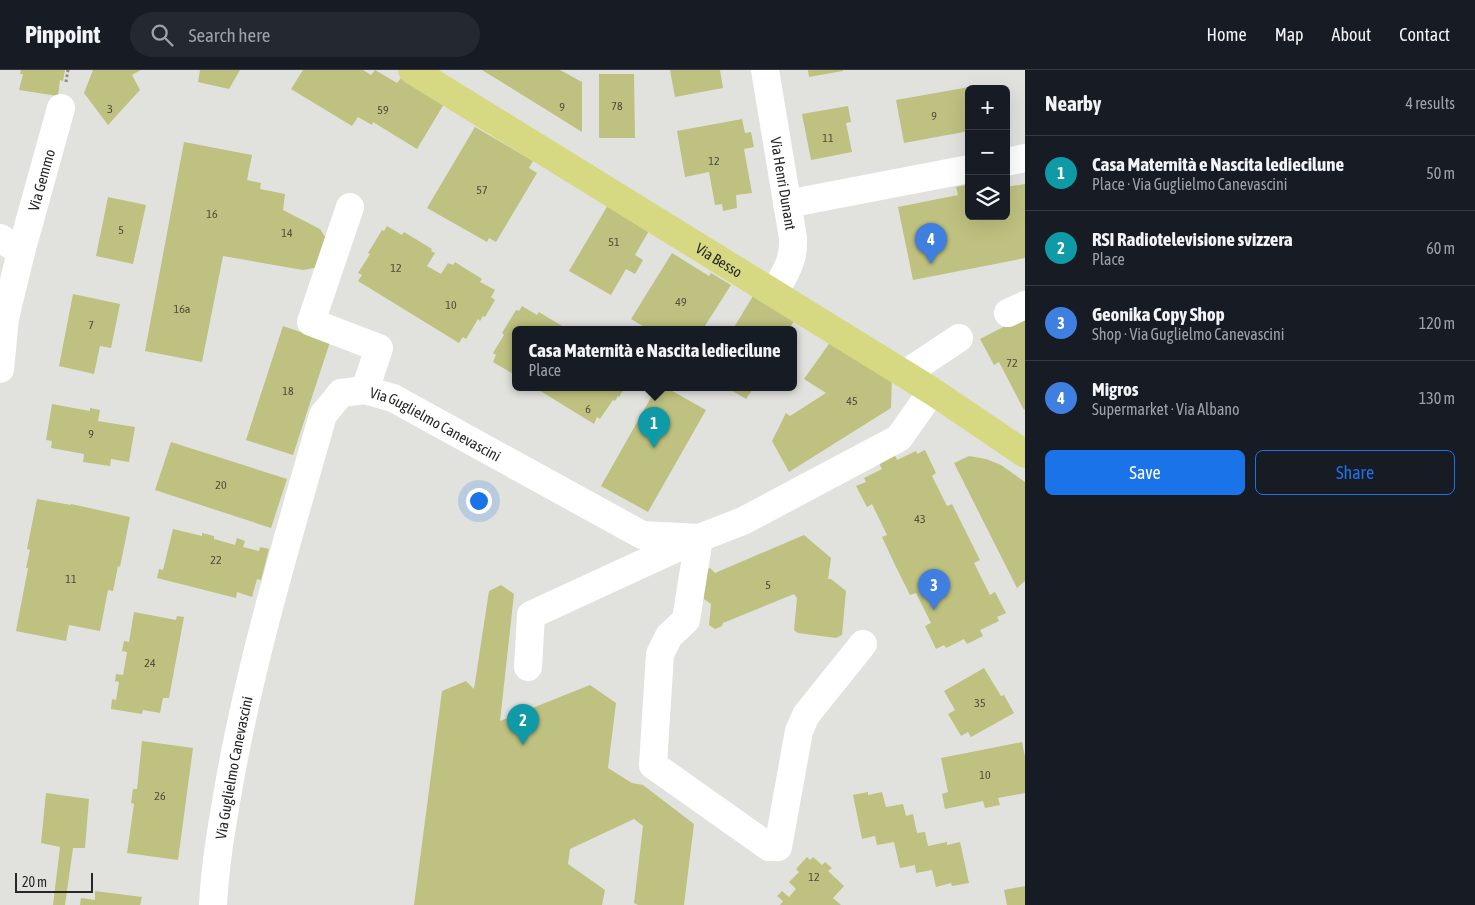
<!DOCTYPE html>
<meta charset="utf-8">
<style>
body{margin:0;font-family:"Asap Condensed",sans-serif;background:#242831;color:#f1f3f6}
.controls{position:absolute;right:15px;top:15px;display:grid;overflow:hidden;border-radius:8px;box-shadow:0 5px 20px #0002}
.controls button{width:45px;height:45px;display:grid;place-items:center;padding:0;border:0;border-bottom:1px solid #363941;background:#171b24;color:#f1f3f6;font:25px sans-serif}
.scale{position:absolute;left:15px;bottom:12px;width:78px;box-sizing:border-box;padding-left:5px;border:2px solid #282827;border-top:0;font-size:14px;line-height:18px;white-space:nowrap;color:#282827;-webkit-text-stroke:4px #e1e2de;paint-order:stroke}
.you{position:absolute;left:478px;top:430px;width:18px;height:18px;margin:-12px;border:4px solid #fff;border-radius:50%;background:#1a73e8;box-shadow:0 0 0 8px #1a73e833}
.badge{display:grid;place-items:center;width:32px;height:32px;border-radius:50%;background:#1a73e8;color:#fff;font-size:16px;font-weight:700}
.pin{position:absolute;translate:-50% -41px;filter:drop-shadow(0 1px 2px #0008)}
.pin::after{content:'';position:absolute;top:26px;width:18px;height:15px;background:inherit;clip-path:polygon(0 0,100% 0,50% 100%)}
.popup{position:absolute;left:512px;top:256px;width:285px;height:65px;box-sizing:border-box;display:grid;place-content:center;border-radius:8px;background:#171b24;filter:drop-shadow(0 1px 4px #0005);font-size:16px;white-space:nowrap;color:#9ea1a6}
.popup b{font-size:19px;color:#f1f3f6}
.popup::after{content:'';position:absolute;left:50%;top:100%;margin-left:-10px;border:10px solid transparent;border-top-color:#171b24}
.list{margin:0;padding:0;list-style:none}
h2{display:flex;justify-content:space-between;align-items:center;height:65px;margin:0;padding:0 20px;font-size:21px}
h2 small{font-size:16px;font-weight:400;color:#9ea1a6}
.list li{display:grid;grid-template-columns:32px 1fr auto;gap:15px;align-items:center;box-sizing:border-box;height:75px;padding:0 20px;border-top:1px solid #363941}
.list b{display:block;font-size:19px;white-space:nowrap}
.list p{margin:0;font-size:16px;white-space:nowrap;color:#9ea1a6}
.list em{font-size:16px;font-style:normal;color:#9ea1a6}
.actions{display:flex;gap:10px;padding:15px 20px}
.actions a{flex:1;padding:11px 0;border:1px solid #1a73e8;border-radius:8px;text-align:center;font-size:18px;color:#1a73e8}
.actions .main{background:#1a73e8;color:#fff}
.icon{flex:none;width:28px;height:28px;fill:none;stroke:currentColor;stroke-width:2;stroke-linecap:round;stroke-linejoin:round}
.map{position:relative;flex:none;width:1025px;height:835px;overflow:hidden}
header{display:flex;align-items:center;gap:30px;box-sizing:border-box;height:70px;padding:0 25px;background:#171b24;border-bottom:1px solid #363941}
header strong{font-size:24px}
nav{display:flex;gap:28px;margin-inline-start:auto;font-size:18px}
.search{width:350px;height:45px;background:#242831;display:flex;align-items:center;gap:12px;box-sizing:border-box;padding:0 18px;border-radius:28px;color:#9ea1a6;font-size:19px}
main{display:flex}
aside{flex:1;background:#171b24}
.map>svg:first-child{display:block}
.building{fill:#bec17f}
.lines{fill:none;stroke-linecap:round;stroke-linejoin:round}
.path{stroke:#8c8c89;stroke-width:3;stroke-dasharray:2.5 2.5;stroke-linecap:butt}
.minor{stroke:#fff;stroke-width:28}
.major{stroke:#d7d982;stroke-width:28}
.labels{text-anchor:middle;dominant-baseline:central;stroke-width:4.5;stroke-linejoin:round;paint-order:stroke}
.number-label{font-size:12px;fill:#4e4e3d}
.street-label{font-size:15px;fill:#282827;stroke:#e1e2de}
</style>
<header>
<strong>Pinpoint</strong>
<div class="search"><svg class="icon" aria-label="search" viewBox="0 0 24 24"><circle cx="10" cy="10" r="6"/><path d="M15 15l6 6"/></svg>Search here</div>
<nav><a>Home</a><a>Map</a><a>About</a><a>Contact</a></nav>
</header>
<main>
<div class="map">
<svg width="1025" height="835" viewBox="0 0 1025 835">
<rect width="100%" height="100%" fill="#e1e2de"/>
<!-- building -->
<path class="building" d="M21,0H65L63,11L60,10L58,26L19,20L23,4H20Z
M93,0H141L132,5L140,20L108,55L84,23Z
M200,0H240L229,19L198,12Z
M303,0H363L371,5L375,0L397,13L401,8L444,34L417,79L373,52L372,55L358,47L352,56L291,19Z
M482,0H560L582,12V62Z
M670,0H720L723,18L675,27Z
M808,0H843V1L809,7Z
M599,4H634L635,68H599Z
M975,16V19H969V61L904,73L896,30Z
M848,36L851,52L846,53L852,82L811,90L802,44Z
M742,49L745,63L751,62L754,77L744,79L752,123L736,125L737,138L723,141L722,134L715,135L709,102L685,107L677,61Z
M475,57L533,91L529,98L537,103L496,172L489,168L487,172L427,138Z
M184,72L252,85L247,110L261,113L260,119L285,124L283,140L320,159L328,171L317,197L309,199L303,200L223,186L202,292L145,281Z
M1025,114V188L913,210L898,137L958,125L956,117L966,115L969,123V146H1006V117Z
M108,127L146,135L133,194L96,186Z
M608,135L650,159L635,185L643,190L635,204L626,199L611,225L569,201Z
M387,156L402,165L404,162L432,179L431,181L435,183L427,196L441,204L448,193L453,195L455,192L482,209L480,212L495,220L491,227L495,230L485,247L483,246L480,251L478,249L466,269L463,267L459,273L358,211L362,205L358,203L370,184L368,183L382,160L384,161Z
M672,183L709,206L711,203L731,215L703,259H648L631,249Z
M73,224L120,234L111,278L100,276L94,304L59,296Z
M753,226L794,251L789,259H733Z
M522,236L537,245L539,242L567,259H515V305L493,292L496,285L493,283L504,265L502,263L516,240L519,241Z
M1025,246V339L1024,340L999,292L994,295L980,269Z
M283,256L330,272L293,385L246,370Z
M831,271L892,306L891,338L789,402L772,371L786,343L790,346L826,323L804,309Z
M534,317H625L619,327L618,326L615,331L613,330L600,349L597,347L594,354Z
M657,317H665L706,340L648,442L601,416Z
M726,317H754L746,329Z
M52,334L90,341V338L100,340L98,351L135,357L129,392L111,389L110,396L83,392L84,384L51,378L52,371L46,370Z
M171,372L287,409L271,458L155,420Z
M925,380L936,403L932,406L947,436L952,434L980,490L974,493L990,525L995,522L1006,543L997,547L999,551L980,560L983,566L967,574L964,569L946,578L944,575L936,579L925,556L931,553L916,523L910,525L896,497L882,467L887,465L872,434L867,437L856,416L866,412L864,408L882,399L879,393L895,385L897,390L916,381L917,384Z
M969,386L986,389L1001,395L1025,412V511L1017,518L954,393Z
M37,429L71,435V434L130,447L120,497L118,496L113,521L108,520L100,561L69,555L66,571L16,561L28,498H26L30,480L27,479Z
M173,459L202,466V463L214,466V469L235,475L237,468L245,471L243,477L259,481L260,477L269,479L261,510L257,509L252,527L237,522L236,528L157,508L159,499L163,500Z
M804,465L831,488L828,509H831L846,521L842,565L836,568L798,563L794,560L797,528L794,524L723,553L722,556L715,559L709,555L711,534L697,524L699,503L710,498L715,503Z
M501,515L514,524L500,651L590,615L616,633L608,698L632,713L643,715L694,754L684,835H638L634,833L643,756L634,749L570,779L568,794L605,820L602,835H414L442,621L466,611L474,619L489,521Z
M134,542L176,550L177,546L184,547L169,628H163L160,643L143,640L142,644L111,639L112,629L116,630L119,612L115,611L116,604L123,605L127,582L122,581L124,571L129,572Z
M984,598L1001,626L1004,625L1014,643L971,667L968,662L961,666L948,644L955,640L944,621Z
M142,671L193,678L178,790L127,783L134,734L131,733L133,719H137Z
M1022,672L1025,687V723L998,728L1000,735L985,738L983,731L945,739L942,724L948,722L941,688Z
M868,722V725L882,722L886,737L903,734L906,746L913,744L917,763L925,762L928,776L947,772V775L960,772L969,813L952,816L951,813L936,817L932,800L916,803L915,795L900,798L894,772L877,775L875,766L862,769L853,725Z
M46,723L89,729L85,778H73L65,835H53L60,777L41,773Z
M807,787L810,790L813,787L822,795L825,792L832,798L828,801L844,816L833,828L841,835H780L783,831L777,826L782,821L789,827L796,819L789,812L799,802L796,799Z
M1025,816V835H1007L1004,820Z
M95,821L142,827L140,835H80L81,828L95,830Z"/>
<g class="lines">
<!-- path -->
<path class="path" d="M66,12L68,0"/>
<!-- minor -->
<g class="minor">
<path id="s1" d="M765,0L793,168C794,192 785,203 774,223"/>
<path d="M1006,92L1025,88"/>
<path d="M787,134L969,99"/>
<path d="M350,137L311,252L379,278L365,320"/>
<path d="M0,168L21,182"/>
<path d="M1008,243L1025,235"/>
<path id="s2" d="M0,299L5,248L21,182L61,38"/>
<path d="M905,304L959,268"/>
<path d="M699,468L686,550L669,566L660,584L653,695L769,777H778L799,661L806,645L863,574"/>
<path d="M528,597L531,545L696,469"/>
<path id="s3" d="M213,835C215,794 222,755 229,715C251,590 288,468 323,345L341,323L365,320L393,328L642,465L699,468L743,451L899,368L932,321"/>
</g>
<!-- major -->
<path class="major" id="s4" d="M412,0L932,321L1025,384"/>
</g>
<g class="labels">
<!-- number labels -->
<g class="number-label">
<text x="617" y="36">78</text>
<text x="562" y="37">9</text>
<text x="110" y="39">3</text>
<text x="383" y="40">59</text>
<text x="934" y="46">9</text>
<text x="828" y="68">11</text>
<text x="714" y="91">12</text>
<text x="482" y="120">57</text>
<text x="212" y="144">16</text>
<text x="121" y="160">5</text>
<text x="287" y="163">14</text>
<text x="614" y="172">51</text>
<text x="396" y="198">12</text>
<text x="681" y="232">49</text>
<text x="451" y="235">10</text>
<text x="182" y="239">16a</text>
<text x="91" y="255">7</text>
<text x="1012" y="293">72</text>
<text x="288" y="321">18</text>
<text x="852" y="331">45</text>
<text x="588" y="339">6</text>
<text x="91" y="364">9</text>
<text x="221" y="415">20</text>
<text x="920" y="449">43</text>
<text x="216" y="490">22</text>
<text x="71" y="509">11</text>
<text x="768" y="515">5</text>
<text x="150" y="593">24</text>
<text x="980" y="633">35</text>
<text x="985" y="705">10</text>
<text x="160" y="726">26</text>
<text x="814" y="807">12</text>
</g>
<!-- street labels -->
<g class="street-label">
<text stroke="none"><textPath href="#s2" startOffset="194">Via Gemmo</textPath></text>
<text stroke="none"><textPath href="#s1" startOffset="115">Via Henri Dunant</textPath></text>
<text stroke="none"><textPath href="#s4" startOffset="361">Via Besso</textPath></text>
<text stroke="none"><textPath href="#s3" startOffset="634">Via Guglielmo Canevascini</textPath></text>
<text stroke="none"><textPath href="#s3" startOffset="139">Via Guglielmo Canevascini</textPath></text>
</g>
</g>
</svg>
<div class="controls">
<button>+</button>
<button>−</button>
<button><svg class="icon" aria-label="layers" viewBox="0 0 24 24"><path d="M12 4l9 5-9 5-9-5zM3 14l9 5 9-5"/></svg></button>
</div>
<div class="scale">20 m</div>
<div class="you"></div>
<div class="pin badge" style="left:654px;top:378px;background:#0f9aa8">1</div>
<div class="popup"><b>Casa Maternità e Nascita lediecilune</b>Place</div>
<div class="pin badge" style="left:523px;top:675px;background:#0f9aa8">2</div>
<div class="pin badge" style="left:934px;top:540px;background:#3f7fe0">3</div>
<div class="pin badge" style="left:931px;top:194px;background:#3f7fe0">4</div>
</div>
<aside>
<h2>Nearby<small>4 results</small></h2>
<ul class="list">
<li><span class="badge" style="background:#0f9aa8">1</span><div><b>Casa Maternità e Nascita lediecilune</b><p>Place · Via Guglielmo Canevascini</p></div><em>50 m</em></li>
<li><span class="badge" style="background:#0f9aa8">2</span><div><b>RSI Radiotelevisione svizzera</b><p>Place</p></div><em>60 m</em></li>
<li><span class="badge" style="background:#3f7fe0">3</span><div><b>Geonika Copy Shop</b><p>Shop · Via Guglielmo Canevascini</p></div><em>120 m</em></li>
<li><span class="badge" style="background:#3f7fe0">4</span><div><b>Migros</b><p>Supermarket · Via Albano</p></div><em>130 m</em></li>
</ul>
<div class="actions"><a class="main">Save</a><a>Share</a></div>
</aside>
</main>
